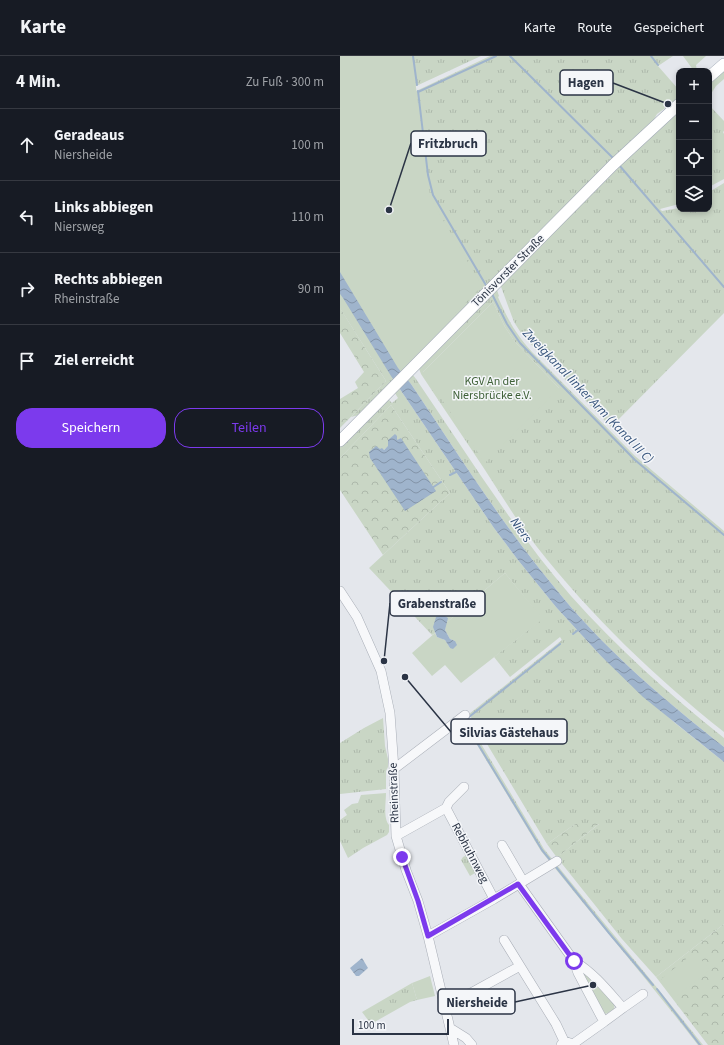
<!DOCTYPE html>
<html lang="de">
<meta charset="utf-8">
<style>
body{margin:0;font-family:"Source Sans 3",sans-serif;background:#242831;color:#f1f3f6}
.controls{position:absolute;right:12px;top:12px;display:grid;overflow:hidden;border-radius:8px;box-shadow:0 2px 6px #0003}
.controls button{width:36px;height:36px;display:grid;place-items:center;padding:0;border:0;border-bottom:1px solid #363941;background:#171b24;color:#f1f3f6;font:20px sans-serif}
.scale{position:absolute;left:12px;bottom:10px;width:97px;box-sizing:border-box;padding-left:4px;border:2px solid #2b3445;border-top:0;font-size:11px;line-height:14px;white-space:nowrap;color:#2b3445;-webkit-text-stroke:3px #f4f6f9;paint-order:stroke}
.stop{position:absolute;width:12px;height:12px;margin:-9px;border:3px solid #7c3aed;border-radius:50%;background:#fff}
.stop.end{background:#7c3aed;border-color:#fff;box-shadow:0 1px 4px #0008}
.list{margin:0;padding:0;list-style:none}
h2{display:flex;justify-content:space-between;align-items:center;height:52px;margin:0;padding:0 16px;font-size:17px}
h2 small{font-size:13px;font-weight:400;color:#9ea1a6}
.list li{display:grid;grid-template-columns:26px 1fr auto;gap:12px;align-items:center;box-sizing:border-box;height:72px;padding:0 16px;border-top:1px solid #363941}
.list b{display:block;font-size:15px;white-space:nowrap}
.list p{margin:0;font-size:13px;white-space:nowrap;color:#9ea1a6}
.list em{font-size:13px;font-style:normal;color:#9ea1a6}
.actions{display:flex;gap:8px;padding:12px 16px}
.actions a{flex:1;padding:9px 0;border:1px solid #7c3aed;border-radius:16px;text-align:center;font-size:14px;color:#7c3aed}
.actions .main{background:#7c3aed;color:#fff}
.icon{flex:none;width:22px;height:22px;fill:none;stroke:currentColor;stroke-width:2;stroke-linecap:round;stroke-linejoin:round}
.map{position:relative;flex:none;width:384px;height:989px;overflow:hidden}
header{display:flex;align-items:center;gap:24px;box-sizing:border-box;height:56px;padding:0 20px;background:#171b24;border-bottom:1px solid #363941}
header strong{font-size:19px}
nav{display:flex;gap:22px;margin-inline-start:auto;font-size:14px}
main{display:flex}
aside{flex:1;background:#171b24}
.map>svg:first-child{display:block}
.grass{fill:url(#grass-tufts);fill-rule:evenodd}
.forest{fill:url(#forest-crowns);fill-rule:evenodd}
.green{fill:#c9d6c5}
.water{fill:url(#water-waves)}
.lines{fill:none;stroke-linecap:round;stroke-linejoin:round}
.stream{stroke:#9fb4cc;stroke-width:2}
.minor-casing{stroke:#a9aeb7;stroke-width:10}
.major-casing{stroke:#a3abb8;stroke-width:12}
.minor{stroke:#f7f8fa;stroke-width:9}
.major{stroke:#fff;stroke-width:11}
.route{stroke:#7c3aed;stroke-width:5}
.labels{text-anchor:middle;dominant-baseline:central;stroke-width:3;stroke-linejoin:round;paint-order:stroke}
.street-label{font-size:12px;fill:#2b3445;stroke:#f4f6f9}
.park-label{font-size:12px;fill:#3f6138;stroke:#f4f6f9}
.water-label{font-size:13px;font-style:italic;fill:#34527a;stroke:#f4f6f9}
.leader{fill:none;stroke:#2b3445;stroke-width:1.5}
.callout-dot{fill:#2b3445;stroke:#f4f6f9;stroke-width:1.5}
.callout{fill:#f4f6f9;stroke:#2b3445;stroke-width:1.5}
.callout-label{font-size:13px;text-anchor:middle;font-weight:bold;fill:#2b3445}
</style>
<header>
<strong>Karte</strong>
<nav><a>Karte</a><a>Route</a><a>Gespeichert</a></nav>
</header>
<main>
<aside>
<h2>4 Min.<small>Zu Fuß · 300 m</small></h2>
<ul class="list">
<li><svg class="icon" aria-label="ahead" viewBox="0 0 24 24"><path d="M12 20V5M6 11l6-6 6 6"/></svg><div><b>Geradeaus</b><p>Niersheide</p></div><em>100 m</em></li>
<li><svg class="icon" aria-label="left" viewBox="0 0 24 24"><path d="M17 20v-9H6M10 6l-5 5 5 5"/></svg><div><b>Links abbiegen</b><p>Niersweg</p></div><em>110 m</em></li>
<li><svg class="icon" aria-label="right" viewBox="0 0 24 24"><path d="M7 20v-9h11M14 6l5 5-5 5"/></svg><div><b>Rechts abbiegen</b><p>Rheinstraße</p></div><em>90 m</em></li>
<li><svg class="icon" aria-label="arrive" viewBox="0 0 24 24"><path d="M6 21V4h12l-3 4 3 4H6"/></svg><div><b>Ziel erreicht</b></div></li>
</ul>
<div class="actions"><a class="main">Speichern</a><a>Teilen</a></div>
</aside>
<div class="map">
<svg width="384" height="989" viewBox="0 0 384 989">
<defs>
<pattern id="grass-tufts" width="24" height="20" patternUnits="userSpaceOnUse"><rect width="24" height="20" fill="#c9d6c5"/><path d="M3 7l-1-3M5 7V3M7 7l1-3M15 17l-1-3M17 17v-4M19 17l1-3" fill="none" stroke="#adb8ab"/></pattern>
<pattern id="forest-crowns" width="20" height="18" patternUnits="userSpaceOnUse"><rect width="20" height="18" fill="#c9d6c5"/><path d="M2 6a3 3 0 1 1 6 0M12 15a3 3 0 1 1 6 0" fill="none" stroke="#adb8ab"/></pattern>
<pattern id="water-waves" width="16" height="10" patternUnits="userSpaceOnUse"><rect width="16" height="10" fill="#9fb4cc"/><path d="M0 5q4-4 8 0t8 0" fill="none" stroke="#8293a7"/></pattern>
</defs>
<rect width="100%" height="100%" fill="#e4e7ec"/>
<!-- grass -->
<path class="grass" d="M0,0H141L74,31Z
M150,0H333L318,10L339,34V42L317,58L310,70L156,231L159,240L158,241C168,264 175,277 192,296L295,400L384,475V676C315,621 252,561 197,491C178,467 162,440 145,414C124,382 102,350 81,318L78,310L67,311L76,323C126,396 173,473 231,540C278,593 329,638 384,682V691C327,646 271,599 224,543C167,476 120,401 71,328L58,312L0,71ZM153,246L165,271L175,286L219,332L83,316Z
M343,0H366L356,9L357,15H354Z
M384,14V23L376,30L369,41V29Z
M369,49L384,65V75L383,76L384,78V123L369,131Z
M339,57V148L320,153L322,155L339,152V153H369V136L384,127V257L271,371L183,280L174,266L160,228L281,107L327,65Z
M0,238L51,320L154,472L178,504L216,551L261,600L335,667L384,706V868L316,921L282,883L215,799H220L259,768H235L207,788L129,658L222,584L220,581L170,621L154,601L202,563L165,517L106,567L95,574V577L92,579L29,512L110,437L51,349L0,402V391L45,344H49L52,347L58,342L50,329L19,359L11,361L46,325L0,252Z
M125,661L204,793L213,804L210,806L201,795L122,664Z
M43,662L45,690L48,703V711L46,715V733L0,738V687L24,672Z
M46,737C46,746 43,762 49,769V776L47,779L23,792L8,802L0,785V764L7,759L4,754L12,748L18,747L21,739Z
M125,800L130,802L149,838L148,842L135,817L130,820L121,804L123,801Z
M217,809C265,869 315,928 363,989H358C311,928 261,870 214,811Z
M72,927L77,944L70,946L31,968L22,956Z"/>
<!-- forest -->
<path class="forest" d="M0,252L46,325L0,372V343L18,332L15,326L24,316L0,277Z
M51,349L110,437L43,499L0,434V402ZM61,382L65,455L43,394Z
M260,767L219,800L215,799L207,788L235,768Z
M384,868V989H368L316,921Z"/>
<!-- green -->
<path class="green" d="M0,0H72L90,142L142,230L48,326L0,252Z
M153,246L165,271L175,286L219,332L145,407L83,316Z
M165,517L203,563L121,627L105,609L92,620L72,597L95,577L97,581L105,584L110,592L115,585L110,583L105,574L106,567Z
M355,896L370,914L335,941L321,923Z
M240,912L275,947L274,953L268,957L265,958Z
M90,920L95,940L77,944L72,927Z"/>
<!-- water -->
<path class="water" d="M0,216L58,312L71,328C120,401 167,476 224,543C271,599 327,646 384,691V706L303,641L261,600L216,551L178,504L154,472L51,320L3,242L0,238Z
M55,378L57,380V384L61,382L96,435L65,455L30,402L29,396L36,390L40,393L42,392L44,394L48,390V384Z
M103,559L108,562L105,574L110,583L115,585L117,589L113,593L110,592L105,584L97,581L93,571L96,561Z
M22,902L28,912L19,920H16L10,912Z"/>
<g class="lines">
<!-- stream -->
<path class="stream" d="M73,0L77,29
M170,0L274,103
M311,0L318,9
M78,35L88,119L93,139L147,231
M78,36L156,0
M279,109L384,231
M152,238L167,268L180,287L295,404L384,479
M110,419L118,415
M92,432L101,426
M233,578L238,574
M211,805L202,794L124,665L220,588
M216,811L269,877L313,929
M317,933L360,989"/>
<!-- minor casing -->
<g class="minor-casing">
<path id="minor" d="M0,535L17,561L41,615L50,657L54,713L56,780L66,814L78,845L88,880L114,989
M54,713L125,659
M106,752L154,843
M56,780L106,752L109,746L124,731
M162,789L183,825
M179,828L234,905C254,917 268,935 283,952L264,966
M88,880L154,843L217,805
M164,884L216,968L224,985L221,989
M103,944L131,937L180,910
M283,952L303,938
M110,972L126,982L132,989
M224,985L233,988L264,966L238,917L234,905"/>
</g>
<!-- major casing -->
<g class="major-casing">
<path id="major" d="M369,21L384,8
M0,385L273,109L339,48"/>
</g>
<!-- minor -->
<use href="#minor" class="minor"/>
<!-- major -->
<use href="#major" class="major"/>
</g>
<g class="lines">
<!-- route -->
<path class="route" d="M62,801L78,845L88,880L178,828L234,905"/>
</g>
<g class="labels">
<!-- street labels -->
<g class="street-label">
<text transform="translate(168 215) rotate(-45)">Tönisvorster Straße</text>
<text transform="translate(54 737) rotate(-92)">Rheinstraße</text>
<text transform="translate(130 797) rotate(62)">Rebhuhnweg</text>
</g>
<!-- park labels -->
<g class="park-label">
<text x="152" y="325">KGV An der<tspan x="152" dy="14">Niersbrücke e.V.</tspan></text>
</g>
<!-- water labels -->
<g class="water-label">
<text transform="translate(248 340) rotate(46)">Zweigkanal linker Arm (Kanal III C)</text>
<text transform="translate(181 474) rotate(55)">Niers</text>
</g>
</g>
<!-- callouts -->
<path class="leader" d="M328 48L273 27M49 154L71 87M44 605L50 547M65 621L111 676M253 929L175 946"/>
<g class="callout-dot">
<circle cx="328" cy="48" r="4"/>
<circle cx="49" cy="154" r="4"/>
<circle cx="44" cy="605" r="4"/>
<circle cx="65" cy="621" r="4"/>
<circle cx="253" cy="929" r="4"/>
</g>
<g class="callout">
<rect x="220" y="14" width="53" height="25" rx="4"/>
<rect x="71" y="75" width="75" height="25" rx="4"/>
<rect x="50" y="535" width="95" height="25" rx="4"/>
<rect x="111" y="663" width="116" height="25" rx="4"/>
<rect x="98" y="933" width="77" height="25" rx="4"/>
</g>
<g class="callout-label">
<text x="246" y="31">Hagen</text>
<text x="108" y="92">Fritzbruch</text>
<text x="97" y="552">Grabenstraße</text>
<text x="169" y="681">Silvias Gästehaus</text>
<text x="137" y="951">Niersheide</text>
</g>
</svg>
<div class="controls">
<button>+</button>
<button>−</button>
<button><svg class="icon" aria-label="locate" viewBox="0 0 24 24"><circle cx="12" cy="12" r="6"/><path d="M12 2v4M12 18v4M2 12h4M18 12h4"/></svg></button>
<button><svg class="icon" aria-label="layers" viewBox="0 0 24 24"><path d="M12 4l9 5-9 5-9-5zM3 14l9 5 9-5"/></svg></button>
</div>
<div class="scale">100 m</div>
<div class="stop" style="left:234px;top:905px"></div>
<div class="stop end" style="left:62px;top:801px"></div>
</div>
</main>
